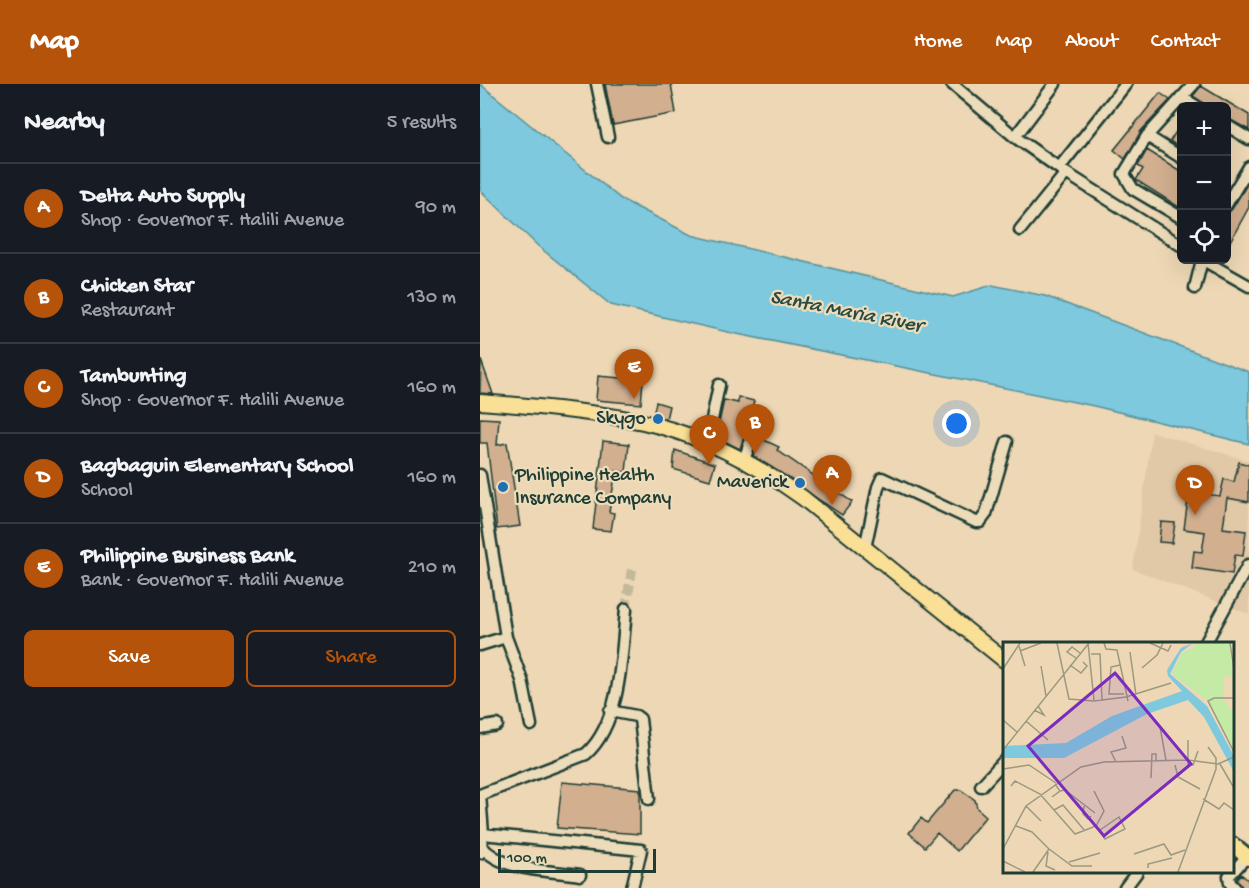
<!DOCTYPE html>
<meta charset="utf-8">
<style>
body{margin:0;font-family:"Gochi Hand",sans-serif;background:#242831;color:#f1f3f6}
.controls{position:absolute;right:18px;top:18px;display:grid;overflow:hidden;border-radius:9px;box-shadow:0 6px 24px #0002}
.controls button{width:54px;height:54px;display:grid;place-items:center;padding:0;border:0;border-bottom:2px solid #363941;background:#171b24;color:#f1f3f6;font:30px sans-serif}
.scale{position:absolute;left:18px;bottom:15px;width:158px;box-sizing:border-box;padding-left:6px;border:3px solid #1f3d34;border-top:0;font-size:16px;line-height:21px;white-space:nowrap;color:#1f3d34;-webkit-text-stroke:4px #eddcb9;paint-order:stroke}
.you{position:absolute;left:477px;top:340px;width:21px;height:21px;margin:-15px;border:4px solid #fff;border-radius:50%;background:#1a73e8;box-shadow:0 0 0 9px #1a73e833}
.badge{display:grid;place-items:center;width:39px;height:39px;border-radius:50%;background:#b45309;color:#fff;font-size:20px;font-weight:700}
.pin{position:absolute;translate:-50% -50px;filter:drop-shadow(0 2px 3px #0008)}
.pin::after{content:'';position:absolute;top:32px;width:21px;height:18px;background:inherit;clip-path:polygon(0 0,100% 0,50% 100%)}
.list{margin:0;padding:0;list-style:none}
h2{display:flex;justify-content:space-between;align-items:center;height:78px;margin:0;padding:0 24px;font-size:26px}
h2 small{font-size:20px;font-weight:400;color:#9ea1a6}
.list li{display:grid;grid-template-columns:39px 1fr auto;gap:18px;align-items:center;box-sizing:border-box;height:90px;padding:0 24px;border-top:2px solid #363941}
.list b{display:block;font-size:22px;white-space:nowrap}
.list p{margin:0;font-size:20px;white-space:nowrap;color:#9ea1a6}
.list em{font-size:20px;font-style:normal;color:#9ea1a6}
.actions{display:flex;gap:12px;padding:18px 24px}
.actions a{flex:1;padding:14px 0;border:2px solid #b45309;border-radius:9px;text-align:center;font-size:21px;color:#b45309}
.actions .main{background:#b45309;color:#fff}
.icon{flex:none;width:33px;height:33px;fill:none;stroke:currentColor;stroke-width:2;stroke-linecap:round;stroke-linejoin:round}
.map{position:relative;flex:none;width:769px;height:804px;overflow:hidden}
header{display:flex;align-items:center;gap:36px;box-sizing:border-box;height:84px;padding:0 30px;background:#b45309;color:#fff}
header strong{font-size:28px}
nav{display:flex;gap:33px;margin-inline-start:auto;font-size:21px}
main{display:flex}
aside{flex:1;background:#171b24}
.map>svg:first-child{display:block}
.built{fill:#e1c8a7}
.water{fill:#7ec9de;stroke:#58919a;stroke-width:1.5}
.building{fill:#d1af8f;stroke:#1f3d34;stroke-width:1.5}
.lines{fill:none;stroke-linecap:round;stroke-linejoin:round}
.minor-tunnel{stroke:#c4b89a;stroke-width:10;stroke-dasharray:10 5;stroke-linecap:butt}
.minor-casing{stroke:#1f3d34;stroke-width:15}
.major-casing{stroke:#1f3d34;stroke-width:18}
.minor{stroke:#eddcb9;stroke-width:10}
.major{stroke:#fadf96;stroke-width:14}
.poi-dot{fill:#1f6fb2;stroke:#eddcb9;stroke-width:2}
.labels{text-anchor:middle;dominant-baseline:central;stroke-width:4.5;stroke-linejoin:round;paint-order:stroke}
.poi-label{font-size:20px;fill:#1f3d34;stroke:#eddcb9;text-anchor:end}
.water-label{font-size:21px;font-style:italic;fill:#284b45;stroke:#eddcb9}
.inset-road{fill:none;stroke:#9b9981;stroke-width:1.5}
.view{fill:#7b2cbf;fill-opacity:0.15;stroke:#7b2cbf;stroke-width:3}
.inset-edge{fill:none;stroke:#1f3d34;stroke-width:3}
</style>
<header>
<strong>Map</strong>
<nav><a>Home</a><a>Map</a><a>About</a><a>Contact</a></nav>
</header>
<main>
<aside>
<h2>Nearby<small>5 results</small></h2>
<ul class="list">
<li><span class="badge">A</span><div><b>Delta Auto Supply</b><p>Shop · Governor F. Halili Avenue</p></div><em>90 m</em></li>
<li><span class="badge">B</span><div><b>Chicken Star</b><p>Restaurant</p></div><em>130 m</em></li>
<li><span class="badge">C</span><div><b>Tambunting</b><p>Shop · Governor F. Halili Avenue</p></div><em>160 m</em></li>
<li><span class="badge">D</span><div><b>Bagbaguin Elementary School</b><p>School</p></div><em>160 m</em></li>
<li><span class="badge">E</span><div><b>Philippine Business Bank</b><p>Bank · Governor F. Halili Avenue</p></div><em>210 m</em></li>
</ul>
<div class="actions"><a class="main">Save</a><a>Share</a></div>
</aside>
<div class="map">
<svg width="769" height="804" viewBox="0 0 769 804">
<rect width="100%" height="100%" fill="#edd7b4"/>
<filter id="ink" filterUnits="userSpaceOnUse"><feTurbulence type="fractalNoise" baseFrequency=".0167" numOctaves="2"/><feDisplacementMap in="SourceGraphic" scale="12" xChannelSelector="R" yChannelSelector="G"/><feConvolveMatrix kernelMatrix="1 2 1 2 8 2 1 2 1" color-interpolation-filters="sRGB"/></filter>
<g filter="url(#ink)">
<!-- built -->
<path class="built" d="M672,348L769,377V530L653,485Z"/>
<!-- water -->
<path class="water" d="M0,0L141,115L211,151L473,213L512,201L565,212L769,288V360L614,322L252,249L131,221L58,162L0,106Z"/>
<!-- building -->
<path class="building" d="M125,0H191L196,29L133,41Z
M721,2L769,31V46L747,34V22H723L722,18L713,12Z
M680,9L690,16L661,47L645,75L634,66Z
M702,38V65L690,57Z
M667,66L702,88V125L656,96L663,85L658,82Z
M769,97V123L747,163V130L752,125Z
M1,276L13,310L0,309Z
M118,292L163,296L161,320L116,316Z
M258,313L274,317L260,365L236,353L244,316L258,319Z
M176,318L189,322L186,335L173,331Z
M0,334L19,335L17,361L27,359L40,442L17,445L7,359H0Z
M282,355L299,363L297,366L372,418L362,431L273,372Z
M123,357L149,360L146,388L136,387L129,428L134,429L131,447L113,445Z
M195,366L235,380L230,396L193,385Z
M759,378L769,381V418L747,414L743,444L766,447L763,472L755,471L752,490L712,484L714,467L722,468L725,448L704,445L709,408L740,412L744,395L754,398Z
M681,438L695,439L692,459L679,458Z
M82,698L160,705V750L77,744Z
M475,706H481L495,716L497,724L506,732L477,767L457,749L445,763L429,749L441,734L447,739Z
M761,790L769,797V804H762L757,795Z"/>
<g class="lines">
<!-- minor-tunnel -->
<path class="minor-tunnel" d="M146,525L152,485"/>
<!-- minor casing -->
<g class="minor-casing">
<path id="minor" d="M117,0L128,53
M472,0L535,53L586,89L702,162
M701,13L716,22
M746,41L769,55
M667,52L702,74
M535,53L575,0
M579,84L646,0
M746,121L769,83
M702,134L653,105L644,90L667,52L714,0
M540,146L586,89
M723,176L769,202
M715,204L722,176
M227,360L239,301
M264,376L277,339
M0,391L26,553L42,596L51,641
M385,464L398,403L402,394L496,438H500L506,430L527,358
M725,560L768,481
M0,561L26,553
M130,627L156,632L160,635L169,715
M0,644L17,641
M501,702L524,677
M3,750L161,766L152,804
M1,762C23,788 69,786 100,791
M0,769L3,750L0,711L106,670C141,639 142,569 146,525
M645,804L657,788
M755,804L750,799L749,792L769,770"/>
</g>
<!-- major casing -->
<g class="major-casing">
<path id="major" d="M0,318C54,322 110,327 163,338C221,351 276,380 323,414L524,576
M752,760L769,774"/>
</g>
<!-- minor -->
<use href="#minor" class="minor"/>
<!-- major -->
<use href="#major" class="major"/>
</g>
</g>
<!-- markers -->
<g class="poi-dot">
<circle cx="178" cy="335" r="6"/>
<circle cx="320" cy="399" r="6"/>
<circle cx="23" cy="403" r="6"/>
</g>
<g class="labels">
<!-- poi labels -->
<g class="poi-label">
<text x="166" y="335">Skygo</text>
<text x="35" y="392" text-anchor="start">Philippine Health<tspan x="35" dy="23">Insurance Company</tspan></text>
<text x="308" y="399">Maverick</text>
</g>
<!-- water labels -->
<g class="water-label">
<text transform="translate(366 229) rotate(11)">Santa Maria River</text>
</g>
</g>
<!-- overview -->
<g transform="translate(523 558)">
<rect width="231" height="231" fill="#edd7b4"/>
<path d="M192,1H226L230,33L220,35L221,55L209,58H221L231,72V107L205,59L169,32L179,11L191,6Z" fill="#c3eba6"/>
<path d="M190,1L178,10L167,32L204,64L231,114V130L201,75L185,58L144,72L61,116H0V104L63,101L109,74L179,49L165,34L164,28L178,6Z" fill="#7ec9de"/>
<path class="inset-road" d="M54,1L66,57L91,59L123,55L168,41M85,1L91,58M101,1L103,7L114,8L125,59M147,1L165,9L168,3M227,1L231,27M16,4L22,24M17,9L38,1M127,10L133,53M88,12H97L99,58M73,16L64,10L69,5L77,11M67,23L78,31L84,24L80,20M117,23L108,25L106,52H121M38,24L43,54M139,26L154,13L160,1M0,27L17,1M231,56H211L205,59L231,110M31,68L41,73L35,64M0,78L14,90M23,79L45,98M157,85L163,118M185,98V123H190L195,109M0,108L86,1M113,120L108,110L123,106L119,94M217,122L231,146M172,123L175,135L197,147M0,127L26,123L53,141M148,136L149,112H153V119M8,144L12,139L37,152L72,192L93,184L101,169L91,149M57,149L62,148L92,171M49,155L57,149L52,142M200,157L216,167L221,161L231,168M23,164L38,179M81,164L80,172L85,177L88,174M51,168L60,163L82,189M13,184L29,190L46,207L30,230M93,184L102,197L122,187L116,175L97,188M0,207L23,164L78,125L101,120L185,118L215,122L231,115M46,207L69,224H89M45,210L43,224L52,228M131,212L161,202L168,213L182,208M0,219L22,230M66,220L97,211M145,226V222L169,216M175,230L213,127V116L205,105"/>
<path class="view" d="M112,31L188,122L101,194L25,104Z"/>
<rect width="231" height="231" class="inset-edge"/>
</g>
</svg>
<div class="controls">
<button>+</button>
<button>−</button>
<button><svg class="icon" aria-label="locate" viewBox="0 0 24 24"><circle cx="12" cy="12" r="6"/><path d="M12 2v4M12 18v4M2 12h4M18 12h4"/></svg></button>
</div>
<div class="scale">100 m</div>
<div class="you"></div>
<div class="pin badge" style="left:352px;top:421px">A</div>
<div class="pin badge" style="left:275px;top:370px">B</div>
<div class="pin badge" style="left:229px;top:381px">C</div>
<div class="pin badge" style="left:715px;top:431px">D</div>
<div class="pin badge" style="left:154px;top:315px">E</div>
</div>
</main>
